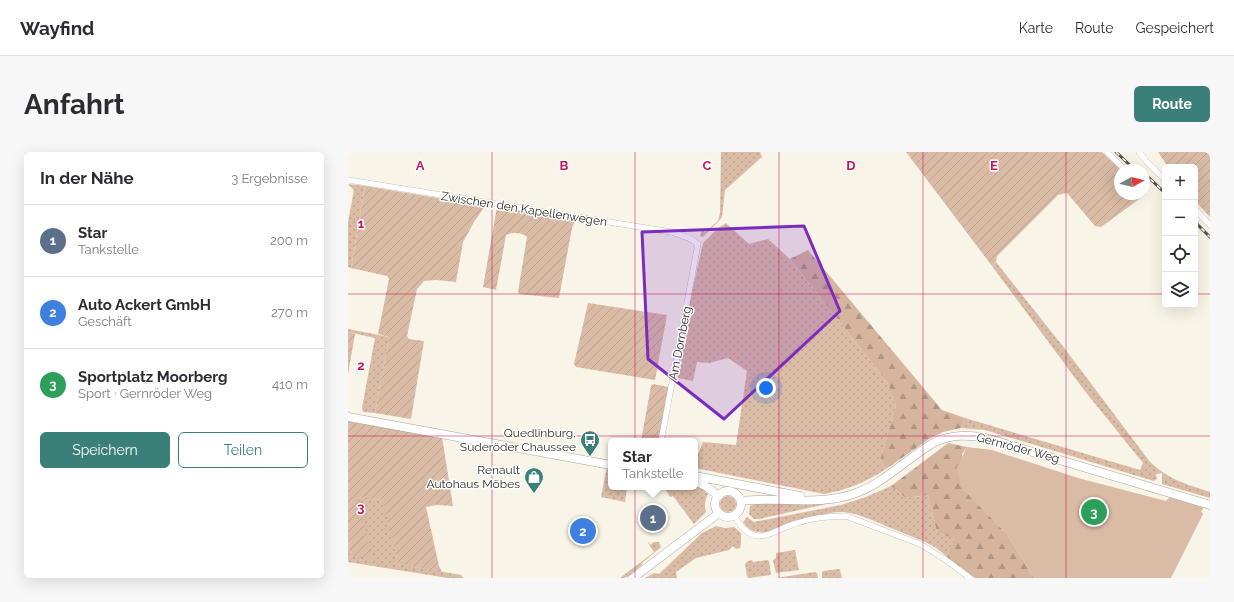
<!DOCTYPE html>
<html lang="de">
<meta charset="utf-8">
<style>
body{margin:0;font-family:Raleway,sans-serif;background:#f7f7f7;color:#2b2b33}
.controls{position:absolute;right:12px;top:12px;display:grid;overflow:hidden;border-radius:6px;box-shadow:0 4px 16px #0002}
.controls button{width:36px;height:36px;display:grid;place-items:center;padding:0;border:0;border-bottom:1px solid #e1e1e2;background:#fff;color:#2b2b33;font:20px sans-serif}
.compass{position:absolute;left:766px;top:12px;width:36px;height:36px;border-radius:50%;background:#fff;box-shadow:0 4px 16px #0002;rotate:82deg}
.you{position:absolute;left:418px;top:236px;width:14px;height:14px;margin:-10px;border:3px solid #fff;border-radius:50%;background:#1a73e8;box-shadow:0 0 0 6px #1a73e833}
.badge{display:grid;place-items:center;width:26px;height:26px;border-radius:50%;background:#3a8078;color:#fff;font-size:13px;font-weight:700}
.pin{position:absolute;translate:-50% -50%;border:2px solid #fff;box-shadow:0 1px 4px #0006}
.popup{position:absolute;left:260px;top:286px;width:90px;height:52px;box-sizing:border-box;display:grid;place-content:center;border-radius:6px;background:#fff;filter:drop-shadow(0 1px 3px #0005);font-size:13px;white-space:nowrap;color:#7c7c81}
.popup b{font-size:15px;color:#2b2b33}
.popup::after{content:'';position:absolute;left:50%;top:100%;margin-left:-8px;border:8px solid transparent;border-top-color:#fff}
.list{margin:0;padding:0;list-style:none}
h2{display:flex;justify-content:space-between;align-items:center;height:52px;margin:0;padding:0 16px;font-size:17px}
h2 small{font-size:13px;font-weight:400;color:#7c7c81}
.list li{display:grid;grid-template-columns:26px 1fr auto;gap:12px;align-items:center;box-sizing:border-box;height:72px;padding:0 16px;border-top:1px solid #e1e1e2}
.list b{display:block;font-size:15px;white-space:nowrap}
.list p{margin:0;font-size:13px;white-space:nowrap;color:#7c7c81}
.list em{font-size:13px;font-style:normal;color:#7c7c81}
.actions{display:flex;gap:8px;padding:12px 16px}
.actions a{flex:1;padding:9px 0;border:1px solid #3a8078;border-radius:6px;text-align:center;font-size:14px;color:#3a8078}
.actions .main{background:#3a8078;color:#fff}
.icon{flex:none;width:22px;height:22px;fill:none;stroke:currentColor;stroke-width:2;stroke-linecap:round;stroke-linejoin:round}
.map{position:relative;flex:none;width:862px;height:426px;overflow:hidden;border-radius:6px}
header{display:flex;align-items:center;gap:24px;box-sizing:border-box;height:56px;padding:0 20px;background:#fff;border-bottom:1px solid #e1e1e2}
header strong{font-size:19px}
nav{display:flex;gap:22px;margin-inline-start:auto;font-size:14px}
.intro{display:flex;align-items:center;justify-content:space-between;box-sizing:border-box;height:96px;padding:0 24px}
h1{margin:0;font-size:28px}
.button{padding:10px 18px;border-radius:6px;background:#3a8078;color:#fff;font-size:14px;font-weight:700}
main{display:flex;gap:24px;padding:0 24px}
aside{flex:1;background:#fff;border-radius:6px;box-shadow:0 4px 16px #0002}
.map>svg:first-child{display:block}
.grass{fill:url(#grass-dots)}
.forest{fill:url(#forest-firs)}
.park{fill:#dabba5}
.garden{fill:url(#garden-furrows)}
.lines{fill:none;stroke-linecap:round;stroke-linejoin:round}
.street-casing{stroke:#a8a599;stroke-width:6}
.secondary-casing{stroke:#a8a599;stroke-width:9}
.street{stroke:#fff;stroke-width:5.5}
.secondary{stroke:#fff;stroke-width:8}
.rail-casing{stroke:#54534c;stroke-width:3}
.rail{stroke:#fff;stroke-width:1.5;stroke-dasharray:4.5;stroke-linecap:butt}
.marked{fill:#7b2cbf;fill-opacity:0.2;stroke:#7b2cbf;stroke-width:3;stroke-linejoin:round}
.grid{fill:none;stroke:#c2185b;stroke-width:1;stroke-opacity:0.55}
.labels{text-anchor:middle;dominant-baseline:central;stroke-width:3;stroke-linejoin:round;paint-order:stroke}
.street-label{font-size:12px;fill:#302f2a;stroke:#fff}
.poi-label{font-size:12px;fill:#302f2a;stroke:#fff;text-anchor:end}
.grid-label{font-size:13px;text-anchor:middle;font-weight:bold;fill:#c2185b;stroke:#fff;stroke-width:3;stroke-linejoin:round;paint-order:stroke}
</style>
<header>
<strong>Wayfind</strong>
<nav><a>Karte</a><a>Route</a><a>Gespeichert</a></nav>
</header>
<div class="intro"><h1>Anfahrt</h1><a class="button">Route</a></div>
<main>
<aside>
<h2>In der Nähe<small>3 Ergebnisse</small></h2>
<ul class="list">
<li><span class="badge" style="background:#5c6f8a">1</span><div><b>Star</b><p>Tankstelle</p></div><em>200 m</em></li>
<li><span class="badge" style="background:#3f7fe0">2</span><div><b>Auto Ackert GmbH</b><p>Geschäft</p></div><em>270 m</em></li>
<li><span class="badge" style="background:#2e9e5b">3</span><div><b>Sportplatz Moorberg</b><p>Sport · Gernröder Weg</p></div><em>410 m</em></li>
</ul>
<div class="actions"><a class="main">Speichern</a><a>Teilen</a></div>
</aside>
<div class="map">
<svg width="862" height="426" viewBox="0 0 862 426">
<defs>
<pattern id="grass-dots" width="8" height="8" patternUnits="userSpaceOnUse"><rect width="8" height="8" fill="#dabba5"/><path d="M2 2h.1M6 6h.1" fill="none" stroke="#bba18e" stroke-width="1.8" stroke-linecap="round"/></pattern>
<pattern id="forest-firs" width="22" height="20" patternUnits="userSpaceOnUse"><rect width="22" height="20" fill="#d6b59f"/><path d="M5 1l3.5 6h-7zM16 11l3.5 6h-7z" fill="#ae9482"/></pattern>
<pattern id="garden-furrows" width="10" height="10" patternUnits="userSpaceOnUse"><rect width="10" height="10" fill="#dabba5"/><path d="M-1 1l2-2M0 10L10 0M9 11l2-2" fill="none" stroke="#bba18e"/></pattern>
</defs>
<rect width="100%" height="100%" fill="#f8f4e7"/>
<!-- grass -->
<path class="grass" d="M373,0H412L414,5L377,38L374,65L370,70L355,85L352,84L354,78L357,80L370,69L372,61Z
M0,32L17,34L3,116L0,115V70L6,38Z
M378,71L401,92L420,87L442,107L539,230L548,254L532,308L538,317C518,330 499,338 476,342L347,316L349,305L355,290L388,293L399,219L380,206L361,211L349,210L345,229L330,226L342,149L355,91L370,76Z
M648,110L717,197L802,310C823,329 836,331 862,340V346L814,332V321L808,322L809,327L806,329L637,278L613,276L617,266L792,318L795,311L736,238L644,114Z
M0,177L41,185L27,261L15,260L14,256L27,186L0,180Z
M259,315L263,316V335H279L277,350L253,345Z
M347,334L353,336L360,342C357,348 356,353 358,360L346,372L325,344L322,345L316,335H347Z
M543,334L558,346L580,343L589,380L608,387L599,405C595,401 590,397 585,394C572,387 557,382 543,376C528,370 511,361 494,360C486,360 477,362 470,364C448,368 411,395 395,370L399,365L406,370L493,353L518,345Z
M12,344L36,348L50,412L113,423L115,426H100L0,410V388L3,404Z
M372 352a8 8 0 1 1 16 0a8 8 0 1 1-16 0Z
M431,351L455,353L483,351L411,367H406L401,362L402,354L409,352Z
M368,374L377,376L386,375L393,381V392L392,396L388,397L385,394L381,398L348,406L328,420L329,426H297L306,421L311,422L354,381Z
M301,390L302,393L306,390H311L313,395L294,411V413C285,420 284,426 272,426L306,400L300,391Z
M447,398L451,418L428,421L425,408L428,406V401Z
M404,408L405,410L419,408L421,409L423,422L422,423L401,426L399,424L397,412L400,409Z
M491,417L492,418L494,426H474V421L475,419Z
M467,420L469,421L470,426H428Z"/>
<!-- forest -->
<path class="forest" d="M460,98L594,258L617,266L613,276L595,280L581,287L538,317L532,308L548,254L539,230L442,107Z
M600,291L619,295L614,302L615,337L659,382L686,426H627L599,405L607,387L589,380L580,343L558,346L543,334Z"/>
<!-- park -->
<path class="park" d="M619,295L644,298L730,326L818,349L822,345L856,356L853,359L855,362L823,426H686L659,382L615,337L608,317Z"/>
<!-- garden -->
<path class="garden" d="M558,0H754L773,18L772,42H796V41L798,42L753,75L747,74L719,41L710,43L649,104L648,110L644,114Z
M810,0H862V65L847,49V15H820Z
M17,34L137,54L126,70L115,90L108,130L88,128L76,129L69,137L59,184L61,187L76,189L63,267L27,261L41,185L30,182L41,127L39,124L3,116Z
M149,55L227,69L224,76L211,146L171,142L170,140L179,85C174,80 165,80 158,83L148,138L135,135Z
M240,151L319,163L307,228L228,215L226,212Z
M0,180L7,182L0,222Z
M305,232L321,235L311,289H293L303,234Z
M0,269L94,285L105,354L88,353L78,355L91,414L94,420L50,412L35,348L12,345L23,407L3,404L0,388Z"/>
<g class="lines">
<!-- street casing -->
<g class="street-casing">
<path id="street" d="M759,0L777,18
M791,0L799,10L817,28
M0,28L323,80C333,83 342,85 350,92L313,289
M847,57L862,73
M386,364C408,399 421,379 449,371C464,366 482,364 498,364L572,392L598,408L622,426"/>
</g>
<!-- secondary casing -->
<g class="secondary-casing">
<path id="secondary" d="M0,265L263,313
M347,324L452,344
M347,329L359,335L371,344
M367 352a13 13 0 1 1 26 0a13 13 0 1 1-26 0Z
M393,349C431,344 471,355 508,341C538,330 560,305 587,290C605,282 620,283 638,286L862,353
M285,426L371,361"/>
</g>
<!-- street -->
<use href="#street" class="street"/>
<!-- secondary -->
<use href="#secondary" class="secondary"/>
<!-- rail casing -->
<g class="rail-casing">
<path id="rail" d="M768,0L787,18
M796,21L817,41
M847,70L862,85"/>
</g>
<!-- rail -->
<use href="#rail" class="rail"/>
</g>
<!-- marked area -->
<path class="marked" d="M456,74L492,159L376,267L300,207L294,80Z"/>
<!-- grid -->
<path class="grid" d="M144,0V426M287,0V426M431,0V426M575,0V426M718,0V426M0,142H817M847,142H862M0,284H862"/>
<!-- icons -->
<defs>
<g id="bus-pin" transform="scale(1)"><path d="M0 17L-7.5 6A9.5 9.5 0 1 1 7.5 6Z" fill="#3a8078" stroke="#fff"/><path d="M-5-6H5V4H4V6H2V4H-2V6H-4V4H-5ZM-3.5-4V0h7V-4ZM-3.5 1.2v1.5H-2V1.2ZM2 1.2v1.5H3.5V1.2Z" fill="#fff"/></g>
<g id="shop-pin" transform="scale(1)"><path d="M0 17L-7.5 6A9.5 9.5 0 1 1 7.5 6Z" fill="#3a8078" stroke="#fff"/><path d="M-5-2.5h2.3a2.7 3.5 0 0 1 5.4 0H5L5.5 6h-11ZM-1.5-2.5h3a1.5 2.3 0 0 0-3 0Z" fill="#fff"/></g>
</defs>
<g fill-rule="evenodd">
<use href="#bus-pin" x="242" y="288"/>
<use href="#shop-pin" x="186" y="325"/>
</g>
<g class="labels">
<!-- street labels -->
<g class="street-label">
<text transform="translate(176 57) rotate(9)">Zwischen den Kapellenwegen</text>
<text transform="translate(332 191) rotate(-79)">Am Dornberg</text>
<text transform="translate(670 296) rotate(15)">Gernröder Weg</text>
</g>
<!-- poi labels -->
<g class="poi-label">
<text x="228" y="281">Quedlinburg,<tspan x="228" dy="14">Suderöder Chaussee</tspan></text>
<text x="172" y="318">Renault<tspan x="172" dy="14">Autohaus Möbes</tspan></text>
</g>
</g>
<g class="grid-label">
<text x="72" y="18">A</text>
<text x="216" y="18">B</text>
<text x="359" y="18">C</text>
<text x="503" y="18">D</text>
<text x="646" y="18">E</text>
<text x="13" y="76">1</text>
<text x="13" y="218">2</text>
<text x="13" y="360">3</text>
</g>
</svg>
<div class="controls">
<button>+</button>
<button>−</button>
<button><svg class="icon" aria-label="locate" viewBox="0 0 24 24"><circle cx="12" cy="12" r="6"/><path d="M12 2v4M12 18v4M2 12h4M18 12h4"/></svg></button>
<button><svg class="icon" aria-label="layers" viewBox="0 0 24 24"><path d="M12 4l9 5-9 5-9-5zM3 14l9 5 9-5"/></svg></button>
</div>
<svg class="compass" viewBox="-18 -18 36 36"><path d="M0-13l5 13h-10z" fill="#e53935"/><path d="M0 13l5-13h-10z" fill="#7c7c81"/></svg>
<div class="you"></div>
<div class="pin badge" style="left:305px;top:366px;background:#5c6f8a">1</div>
<div class="popup"><b>Star</b>Tankstelle</div>
<div class="pin badge" style="left:235px;top:379px;background:#3f7fe0">2</div>
<div class="pin badge" style="left:746px;top:360px;background:#2e9e5b">3</div>
</div>
</main>
